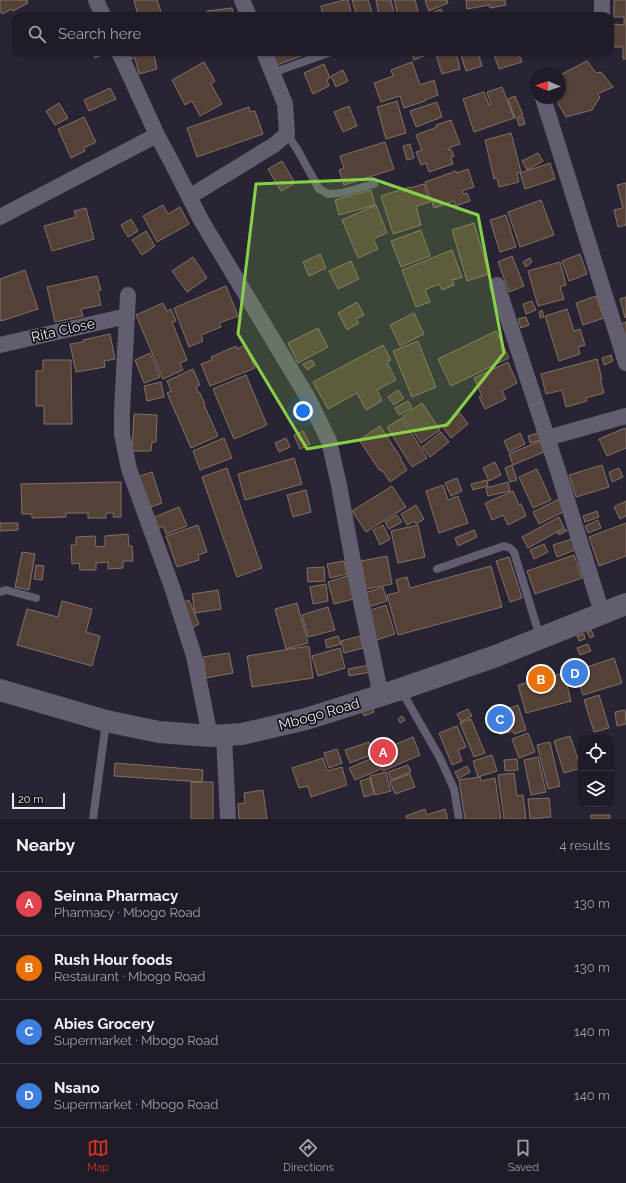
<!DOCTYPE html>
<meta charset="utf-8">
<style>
body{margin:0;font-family:Raleway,sans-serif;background:#27242f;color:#f1f3f6}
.controls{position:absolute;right:12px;bottom:12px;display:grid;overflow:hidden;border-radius:8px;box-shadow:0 1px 3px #0004}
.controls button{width:36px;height:36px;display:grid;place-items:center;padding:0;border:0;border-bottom:1px solid #3c3944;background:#1f1b27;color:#f1f3f6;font:20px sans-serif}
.compass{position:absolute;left:530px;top:68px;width:36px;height:36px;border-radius:50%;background:#1f1b27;box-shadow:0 1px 3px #0004;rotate:272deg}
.scale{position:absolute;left:12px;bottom:10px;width:53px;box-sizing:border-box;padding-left:4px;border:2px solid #ece9f4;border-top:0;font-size:11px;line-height:14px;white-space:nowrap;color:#ece9f4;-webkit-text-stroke:3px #110f16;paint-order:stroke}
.you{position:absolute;left:303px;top:411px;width:14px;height:14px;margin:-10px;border:3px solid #fff;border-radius:50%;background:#1a73e8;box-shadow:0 0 0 6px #1a73e833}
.badge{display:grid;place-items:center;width:26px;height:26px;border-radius:50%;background:#d93025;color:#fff;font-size:13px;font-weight:700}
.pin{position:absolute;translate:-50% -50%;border:2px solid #fff;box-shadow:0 1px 4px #0006}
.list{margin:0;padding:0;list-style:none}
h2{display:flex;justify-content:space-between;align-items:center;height:52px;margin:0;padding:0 16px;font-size:17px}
h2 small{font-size:13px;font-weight:400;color:#a1a1a7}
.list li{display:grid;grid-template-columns:26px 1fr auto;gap:12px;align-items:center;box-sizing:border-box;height:64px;padding:0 16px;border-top:1px solid #3c3944}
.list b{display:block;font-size:15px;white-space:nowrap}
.list p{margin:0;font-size:13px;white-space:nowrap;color:#a1a1a7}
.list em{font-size:13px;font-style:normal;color:#a1a1a7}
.icon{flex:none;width:22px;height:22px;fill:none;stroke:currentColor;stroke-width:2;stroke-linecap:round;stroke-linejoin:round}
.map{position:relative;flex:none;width:626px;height:819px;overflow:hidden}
.search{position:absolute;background:#1f1b27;box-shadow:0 1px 3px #0004;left:12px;right:12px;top:12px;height:44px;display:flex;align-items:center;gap:10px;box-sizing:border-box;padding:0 14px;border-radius:12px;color:#a1a1a7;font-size:15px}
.sheet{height:308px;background:#1f1b27}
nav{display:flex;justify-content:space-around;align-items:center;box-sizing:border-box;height:56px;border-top:1px solid #3c3944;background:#1f1b27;font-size:11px;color:#a1a1a7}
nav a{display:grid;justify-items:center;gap:2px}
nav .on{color:#d93025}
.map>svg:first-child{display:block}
.building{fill:#544238;stroke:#837165}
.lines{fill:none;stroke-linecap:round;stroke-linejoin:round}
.lane{stroke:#625e70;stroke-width:8}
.street{stroke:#625e70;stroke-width:16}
.secondary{stroke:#625e70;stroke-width:22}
.marked{fill:#88cf4a;fill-opacity:0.2;stroke:#88cf4a;stroke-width:3;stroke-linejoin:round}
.labels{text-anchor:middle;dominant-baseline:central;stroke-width:3.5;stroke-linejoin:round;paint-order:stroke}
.street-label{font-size:14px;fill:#ece9f4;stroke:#110f16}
</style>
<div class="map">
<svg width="626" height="819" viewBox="0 0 626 819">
<rect width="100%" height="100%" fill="#292434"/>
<!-- building -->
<path class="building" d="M0,0H28L27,1L28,3L13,11L12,9L2,14L0,11Z
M134,0H157L162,15L130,16V14L137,12Z
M344,0H348L352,16H323L321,6Z
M352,0H368L373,16H357Z
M376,0H391L394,13L379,16Z
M394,0H415L419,15L398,16Z
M427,0H447L448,3L429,11L425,1Z
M466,0H505L506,5L490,8L489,5L467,9Z
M614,0H626V59H623V47H612L613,24L624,25V17H614Z
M232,8L233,16H207V11Z
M441,9L444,16H427V15Z
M92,52H107V53L95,58Z
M129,52H158V53L154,54L157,69L139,74L135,58L131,59Z
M272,52H312L277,65Z
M411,52H429V54L414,60Z
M435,52H456L460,69L442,74Z
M460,52H478L482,66L466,71Z
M493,52H518L522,62L499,69Z
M587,61L596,73L601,72L613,87L597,94L600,97L592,110L566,117L555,98H560V75Z
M204,62L215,81L211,84L222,104L200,116L192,101L185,105L172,80Z
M412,62L420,85L434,80L438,95L425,100V101L404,108L400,96L381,102L374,83L393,76L391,70Z
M324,64L330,78L327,80L329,86L313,94L304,73Z
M343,70L348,81L336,87L331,76Z
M502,87L514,118L474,132L463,99L484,92L489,105L491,104L487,92Z
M110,88L116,99L89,111L84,100Z
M515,96L523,115L515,118L508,99Z
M397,101L406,133L386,139L377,107Z
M437,102L442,117L416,127L410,111Z
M59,103L68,118L55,125L46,111Z
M349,106L357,126L343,132L334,112Z
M249,107L250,112L255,111L263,134L197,157L187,128Z
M84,117L96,142L84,148L85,151L71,158L58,129Z
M523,117L525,124L519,126L517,119Z
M451,120L460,144L448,148V150L451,149L454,156L451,157L453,164L429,172L426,163L421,165L416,152L422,150L416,135L437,127L436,125Z
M511,133L521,172L517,173L519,182L499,187L497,178L494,179L485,140Z
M385,142L394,169L344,185L339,170L344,168L340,156Z
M410,144L414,158L407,160L403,146Z
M538,153L543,161L527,170L522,161Z
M282,161L295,183L281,191L268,169Z
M550,163L555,179L525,189L520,173Z
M468,169L474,187L462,191L463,194L467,193L470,201L455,206L454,201L434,208L425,182L456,171L457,173Z
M626,183V225L618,227L614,210L623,208L617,185Z
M424,184L430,202L416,206L421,225L393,234L381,196L410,187V188Z
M371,190L375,205L339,215L335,200Z
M541,200L554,235L520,247L508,212Z
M163,205L168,214L180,207L189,224L157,242L143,216Z
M376,205L387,233L373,239L378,249L358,258L342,220Z
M86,208L94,239L52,251L44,226L76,217L74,211Z
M506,215L516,247L500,252L490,220Z
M131,219L138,231L128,237L121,225Z
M474,223L489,274L467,281L452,230Z
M421,230L430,256L401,267L391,241Z
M146,231L155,246L142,255L132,240Z
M452,250L462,277L454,280L453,278L452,279L454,285L442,290L439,284L425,290L430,302L416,307L402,270Z
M320,254L326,268L309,276L303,262Z
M580,254L587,274L569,281L562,261Z
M512,256L524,286L509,292L498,262Z
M193,257L207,278L187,292L172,271Z
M530,258L532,262L526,267L523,262Z
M351,261L359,279L338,289L329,271Z
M560,262L566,285L560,287L564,299L538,306L528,271Z
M25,270L38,309L1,321L0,319V279Z
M97,276L101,290L98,291L101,305L81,309L83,316L55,322L47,287Z
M226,286L238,316L219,323L221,327L201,335L203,341L189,347L174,308Z
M596,296L604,318L583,325L576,303Z
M626,297V317L625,318L620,299Z
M532,301L536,310L526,314L523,304Z
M357,302L364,315L356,319L359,323L347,330L338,313Z
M163,303L167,311L171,309L176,321L172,322L187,360L180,363L183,370L163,379L136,315Z
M567,309L574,331L580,329L585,345L578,347L580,354L559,361L545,316Z
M542,310L544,317L540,318L539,312Z
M414,313L424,334L400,346L390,325Z
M526,317L529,325L521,328L518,319Z
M626,322V336H625L621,324Z
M318,328L328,347L298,363L288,343Z
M496,331L509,358L451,386L438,359Z
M110,334L115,359L104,361L105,367L76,372L70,344L83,342V340Z
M418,341L436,387L412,397L393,351Z
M245,345L255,368L210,386L201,364L212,360L211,357L236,346L237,349Z
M383,345L391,360L387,362L396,380L377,390L382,401L366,410L357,393L328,409L313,382Z
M150,353L160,377L144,383L135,360Z
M611,355L613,361L604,365L602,358Z
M597,359L602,379H600L604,393L586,398L587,401L566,407L562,390L546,394L541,374Z
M43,360H71L72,424H44V406H36V371H43Z
M312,360L315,365L307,370L303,364Z
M508,362L517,383L502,391L506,399L485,409L479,397L482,396L474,378Z
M193,369L200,385L196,387L199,393H200L205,404L204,405L218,436L191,448L167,393L171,391L167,381Z
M246,375L267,425L234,439L213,389Z
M161,382L164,397L147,401L144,386Z
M398,390L404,398L394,405L388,397Z
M408,401L412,408L399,415L395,408Z
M422,403L440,430L421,443L403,416Z
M460,413L468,424L451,438L442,426Z
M134,414L157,415L156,442H152L151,451H132Z
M402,418L427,458L412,467L387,427Z
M380,426L401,458H400L407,470L390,482L382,470L380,471L359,440Z
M625,428L626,431V448L607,456L599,439Z
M303,431L310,444L300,449L294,435Z
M441,432L449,442L430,457L422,447Z
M520,433L525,444L509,452L504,441Z
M538,433L540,440L530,443L528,436Z
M224,438L232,458L200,470L193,451Z
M286,438L290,447L279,452L275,443Z
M540,441L544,452L513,465L509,454Z
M294,458L302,484L245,500L238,474Z
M495,462L501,475L489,481L483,468Z
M512,465L517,480L510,482L505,468Z
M602,465L609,487L576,497L569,475Z
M227,468L262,568L237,577L202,477Z
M619,468L623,477L612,482L609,472Z
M537,469L551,500L533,508L519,477Z
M152,472L162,503L148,508L137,477Z
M457,478L462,491L451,496L445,483Z
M487,480L488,486L473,490L471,484Z
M121,482V517H113L114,513H106V518H88V513H66V517L32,518V514H22L21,484Z
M508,482L510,491L488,496L486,488Z
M443,485L448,500L458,496L468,523L439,533L426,491Z
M392,486L406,507L366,532L352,511Z
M306,490L311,512L293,517L287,495Z
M513,491L519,505L521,504L526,516L508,525L503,515L492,520L485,503Z
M559,499L565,511L539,524L533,512Z
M626,501V516L620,519L614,507Z
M416,505L424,519L416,524L415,521L407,525L401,514Z
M179,507L187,526L166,534L163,526L157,529L152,518Z
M597,511L599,517L585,522L583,516Z
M397,515L402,522L389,529L385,522Z
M559,517L564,528L528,548L522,537Z
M598,520L601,528L588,533L585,526Z
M0,523H18V530L0,531Z
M626,523V556L599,566L589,537Z
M198,525L207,552L198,555L199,560L177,567L166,536Z
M383,525L390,539L380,545L373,530Z
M418,525L425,557L398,563L391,531Z
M566,529L567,531L559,535L557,533Z
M474,530L477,537L458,546L455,538Z
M128,534L129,546H132L133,561H123V568L108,569V562L96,563V570H80L79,563L72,564L71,545H76V537L95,536L96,547L105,546V536Z
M572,539L575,550L557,557L553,545Z
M544,544L548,552L534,559L530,550Z
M22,552L35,554L29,590L15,587Z
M574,555L582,578L535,594L527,571Z
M387,556L392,584L366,589L361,561Z
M509,557L522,598L510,602L496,561Z
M344,561L347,574L330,578L327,564Z
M36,565L44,566L42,580L34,579Z
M491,566L502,607L398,635L387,595L399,592L396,580L407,577L410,588Z
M324,567L325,581L308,582L307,568Z
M350,575L357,598L334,604L328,582Z
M326,584L328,601L313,604L310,587Z
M383,587L387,601L368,607L364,593Z
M218,590L221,609L195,613L192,594Z
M189,600L199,624L192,628L181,603Z
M62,601L92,609L86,632L100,636L92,666L17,645L27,609L58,617Z
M297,603L308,643L286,649L275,609Z
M386,605L395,634L377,640L368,611Z
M328,607L335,630L308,637L302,615Z
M591,630L594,636L590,638L587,632Z
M584,634L585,639L579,641L577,636Z
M338,636L341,644L327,648L325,640Z
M360,636L363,648L344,653L341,641Z
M588,644L591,651L580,655L577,648Z
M309,646L313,678L252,687L247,656Z
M340,648L345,668L318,676L312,656Z
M229,653L233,673L206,678L203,657Z
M614,658L622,683L583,695L575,671Z
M370,665L371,672L349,676L348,669Z
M564,673L571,701L526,713L518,685Z
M599,695L609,728L594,732L584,700Z
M518,705L526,730L514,734L513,731L500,735L494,714Z
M372,706L374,712L364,716L362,711Z
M468,709L472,716L461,722L457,714Z
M625,710L626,724L617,726L615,712Z
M402,716L405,720L400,723L398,719Z
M471,719L485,753L474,757L460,723Z
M457,726L466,747L458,750L462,761L452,765L439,733Z
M528,733L535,752L519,758L512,739Z
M570,736L581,768L564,773L554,741Z
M413,737L420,755L383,771L375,753Z
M369,742L374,754L350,763L345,750Z
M550,742L560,786L548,789L537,745Z
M337,749L342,763L329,768L324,753Z
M492,755L497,771L478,777L473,761Z
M375,757L381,769L355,780L349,768Z
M538,757L546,792L531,795L524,760Z
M323,758L327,771L342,767L347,785L311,797L308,786L299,788L292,768Z
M517,759L518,770L505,771L504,760Z
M115,763L203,770L202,782L114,776Z
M408,765L411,772L391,780L388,772Z
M467,766L470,772L458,779L455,772Z
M386,772L391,791L375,795L370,776Z
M514,773L517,796L523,795L526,819H504L498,775Z
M410,774L415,787L395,794L390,781Z
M480,777L481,781L495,778L501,819H465L459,780Z
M370,778L374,794L364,797L360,781Z
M191,782H213V819H191Z
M263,790L267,819H239L238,804L245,803L244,793Z
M549,798L551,817L530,819L528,799Z
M425,809L427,815L445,809L448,819H407L406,816Z
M591,815H610V819H591Z"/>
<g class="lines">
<!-- lane -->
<path class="lane" d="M272,73L331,52
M287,134L297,149L319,189L328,194L342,193L374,184
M437,569L504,546L510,548L514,552L540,637
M0,592L6,590L36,598
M401,690L440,758L454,789L459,819
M93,819L106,722"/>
<!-- street -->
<path class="street" d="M96,0L103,16
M242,0L249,16
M602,16V0
M119,52L157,135L172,163L201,220L308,398L329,441L339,485L355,573L381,696
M543,98L626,363
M189,197L274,145L287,134L285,104L264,52
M0,217L157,135
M497,285L558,471L602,613
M128,295L122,411V434L129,469L172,587L194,656L210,736
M0,345L127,316
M547,438L626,416
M224,735L228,819"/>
<!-- secondary -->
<path class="secondary" d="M0,690L106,721L159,732L210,736L242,734L306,719L401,689L496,656L626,604"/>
</g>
<!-- marked area -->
<path class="marked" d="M373,179L478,215L504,353L447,425L307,449L238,334L256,184Z"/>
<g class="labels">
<!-- street labels -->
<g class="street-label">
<text transform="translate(63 330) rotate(-13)">Rita Close</text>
<text transform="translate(319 714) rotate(-16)">Mbogo Road</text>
</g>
</g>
</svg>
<div class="controls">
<button><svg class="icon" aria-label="locate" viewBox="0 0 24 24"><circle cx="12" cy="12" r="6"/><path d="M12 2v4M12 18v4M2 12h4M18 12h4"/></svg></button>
<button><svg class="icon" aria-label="layers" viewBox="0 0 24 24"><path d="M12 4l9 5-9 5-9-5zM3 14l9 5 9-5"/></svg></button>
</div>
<svg class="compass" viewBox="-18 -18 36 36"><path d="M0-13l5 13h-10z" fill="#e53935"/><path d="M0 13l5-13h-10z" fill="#a1a1a7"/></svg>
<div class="scale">20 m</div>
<div class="you"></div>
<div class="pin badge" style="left:383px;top:752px;background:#e0444e">A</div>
<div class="pin badge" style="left:541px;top:679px;background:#e8710a">B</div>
<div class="pin badge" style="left:500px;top:719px;background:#3f7fe0">C</div>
<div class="pin badge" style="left:575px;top:673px;background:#3f7fe0">D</div>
<div class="search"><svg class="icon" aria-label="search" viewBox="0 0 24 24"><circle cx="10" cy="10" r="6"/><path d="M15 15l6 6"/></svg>Search here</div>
</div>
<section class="sheet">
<h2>Nearby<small>4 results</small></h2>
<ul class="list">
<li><span class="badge" style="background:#e0444e">A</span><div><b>Seinna Pharmacy</b><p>Pharmacy · Mbogo Road</p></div><em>130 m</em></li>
<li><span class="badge" style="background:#e8710a">B</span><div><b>Rush Hour foods</b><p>Restaurant · Mbogo Road</p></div><em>130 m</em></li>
<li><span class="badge" style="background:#3f7fe0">C</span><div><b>Abies Grocery</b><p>Supermarket · Mbogo Road</p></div><em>140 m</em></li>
<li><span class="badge" style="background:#3f7fe0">D</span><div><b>Nsano</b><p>Supermarket · Mbogo Road</p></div><em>140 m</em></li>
</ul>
</section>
<nav>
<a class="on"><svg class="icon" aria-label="map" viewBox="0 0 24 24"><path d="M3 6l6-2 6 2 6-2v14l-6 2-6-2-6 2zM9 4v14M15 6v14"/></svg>Map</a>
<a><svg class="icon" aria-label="directions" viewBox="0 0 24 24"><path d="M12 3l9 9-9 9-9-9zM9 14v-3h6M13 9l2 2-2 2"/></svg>Directions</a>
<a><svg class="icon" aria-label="saved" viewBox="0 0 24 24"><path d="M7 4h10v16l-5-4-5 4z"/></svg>Saved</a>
</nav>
